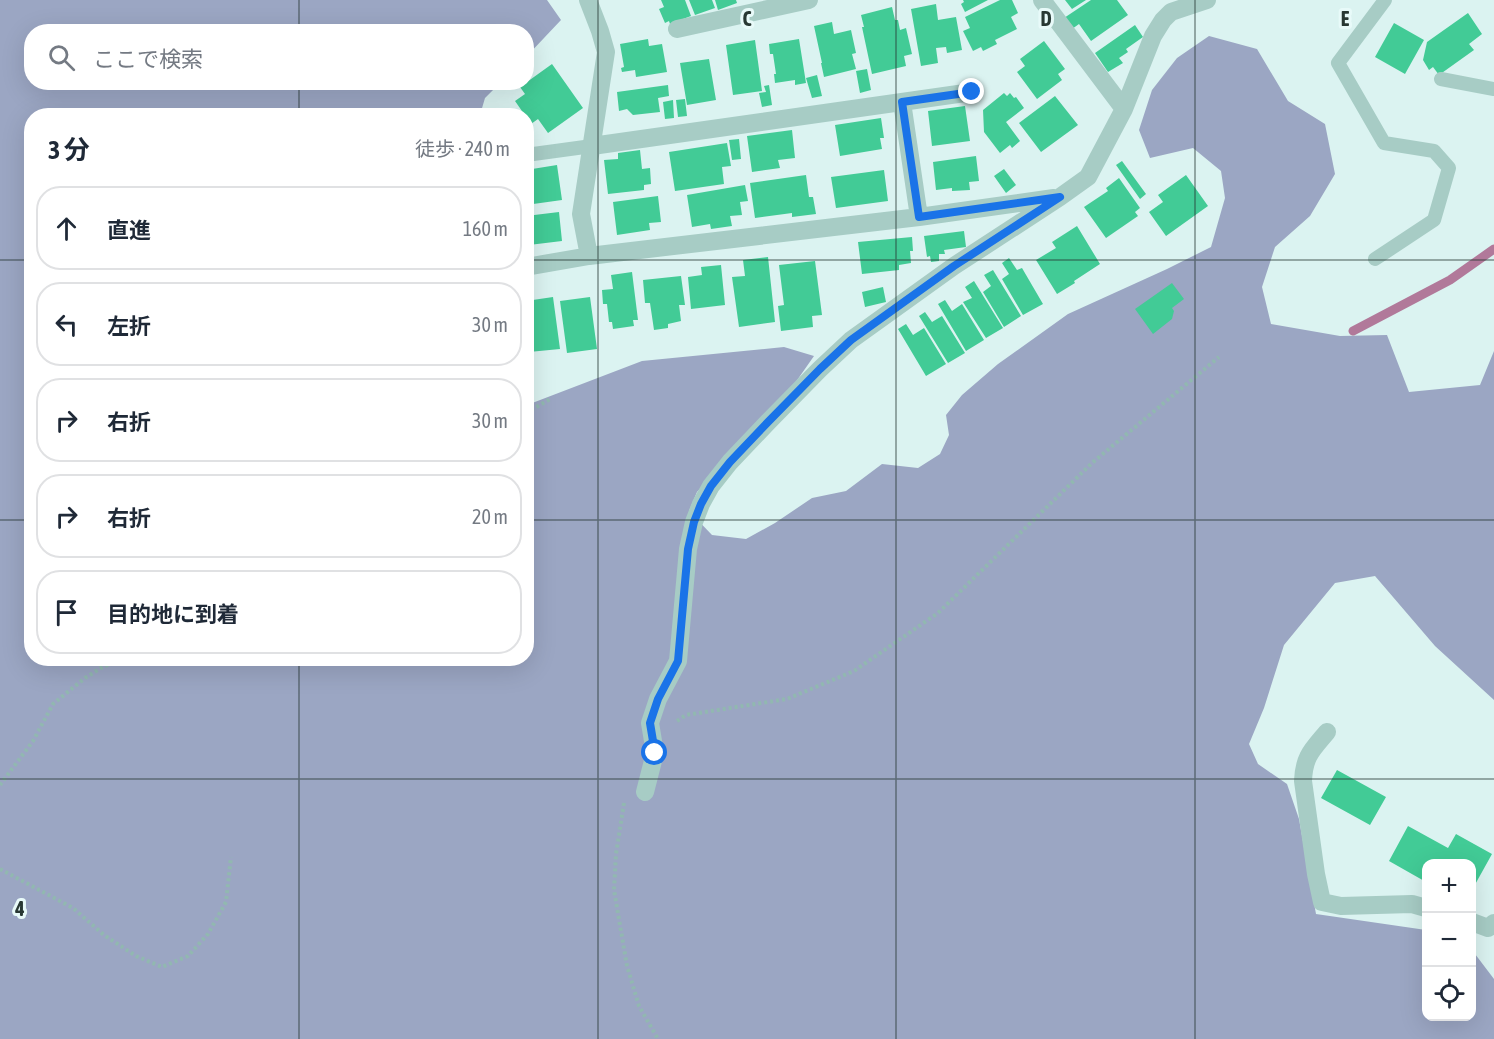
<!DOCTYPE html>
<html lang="ja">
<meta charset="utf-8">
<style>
body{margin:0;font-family:"Asap Condensed","Noto Sans JP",sans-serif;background:#f6f6f7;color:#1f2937}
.controls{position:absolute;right:18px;bottom:18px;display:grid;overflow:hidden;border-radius:12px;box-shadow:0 6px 24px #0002}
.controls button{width:54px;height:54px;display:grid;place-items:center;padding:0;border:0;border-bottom:2px solid #e0e1e3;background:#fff;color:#1f2937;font:30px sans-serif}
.stop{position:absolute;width:18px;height:18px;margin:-14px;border:4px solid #1a73e8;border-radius:50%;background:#fff}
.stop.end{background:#1a73e8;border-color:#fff;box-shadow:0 2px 6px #0008}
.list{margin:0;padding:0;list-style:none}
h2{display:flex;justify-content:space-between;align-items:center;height:78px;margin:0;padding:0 24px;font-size:26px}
h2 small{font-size:20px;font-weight:400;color:#747a83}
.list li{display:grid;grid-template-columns:39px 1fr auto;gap:18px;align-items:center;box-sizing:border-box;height:84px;margin:0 12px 12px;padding:0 12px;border:2px solid #e0e1e3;border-radius:24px}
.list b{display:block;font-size:22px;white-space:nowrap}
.list em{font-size:20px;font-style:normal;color:#747a83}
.icon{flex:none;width:33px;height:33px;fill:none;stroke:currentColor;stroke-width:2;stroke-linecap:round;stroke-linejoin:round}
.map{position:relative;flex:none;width:1494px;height:1039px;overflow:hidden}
.search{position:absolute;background:#fff;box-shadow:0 6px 24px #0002;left:24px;top:24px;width:510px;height:66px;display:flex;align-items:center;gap:15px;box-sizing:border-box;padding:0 21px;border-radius:24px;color:#747a83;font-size:22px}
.panel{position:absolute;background:#fff;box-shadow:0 6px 24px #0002;left:24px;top:108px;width:510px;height:558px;border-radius:24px}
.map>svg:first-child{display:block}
.green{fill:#9ba6c3}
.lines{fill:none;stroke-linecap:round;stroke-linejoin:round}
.stream{stroke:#b1799a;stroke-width:9}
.building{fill:#42cb96}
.path{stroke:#91b8b0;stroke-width:4;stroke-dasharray:3 3;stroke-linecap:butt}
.lane{stroke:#a7ccc5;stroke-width:14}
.street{stroke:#a7ccc5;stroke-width:18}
.route{stroke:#1a73e8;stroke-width:8}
.grid{fill:none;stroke:#283833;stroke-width:1.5;stroke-opacity:0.55}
.grid-label{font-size:20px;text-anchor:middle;font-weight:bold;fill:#283833;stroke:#e8faf9;stroke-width:6;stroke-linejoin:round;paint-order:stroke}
</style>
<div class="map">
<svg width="1494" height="1039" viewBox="0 0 1494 1039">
<rect width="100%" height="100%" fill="#dbf3f1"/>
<!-- green -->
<path class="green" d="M0,0H547L561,20L527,56L526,32H32V82L500,83L485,98L480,115L32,116V658H526L527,405L642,361L784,347L814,356L786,396L697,492L689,511L712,535L746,539L775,523L812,498L846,491L882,464L918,468L940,454L949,435L946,415L962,395L998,364L1068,314L1167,269L1211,247L1225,198L1221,171L1193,148L1150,158L1139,130L1152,90L1177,58L1209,36L1257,49L1288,101L1325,124L1335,174L1310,216L1275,247L1262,287L1271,324L1340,336L1387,335L1409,392L1480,385L1494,351V700L1435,646L1375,576L1335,583L1284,645L1264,708L1249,744L1258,764L1287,784L1299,819L1316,914L1426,930V1016H1472V950L1494,979V1039H0Z"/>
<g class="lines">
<!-- stream -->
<path class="stream" d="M1353,331L1450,280L1494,249"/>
</g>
<!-- building -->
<path class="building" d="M661,0H685L691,16L670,24L669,21L665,23L659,9L664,7Z
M689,0H712L715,8L695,15Z
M715,0H736L737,3L718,10Z
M963,0H988L965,12L961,4L964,2Z
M1000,0H1012L1018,13L1011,17L1017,29L995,40L997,44L983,51L981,47L973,51L963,31L970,28L965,17Z
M1065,0H1086L1072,9Z
M1091,0H1117L1128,15L1091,41L1079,24L1072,29L1064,18Z
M936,4L938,20L956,17L962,50L947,53L946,47L936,48L938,63L921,66L911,9Z
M892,7L895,20H898L900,30L906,28L912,54L904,56L906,66L872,74L862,27H864L861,15Z
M1468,13L1482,34L1469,44L1474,50L1439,75L1433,67L1429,70L1423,60L1427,42Z
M832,22L834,34L851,30L856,53L852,54L856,69L824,77L821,63H822L814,26Z
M1394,23L1424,40L1405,74L1375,57Z
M1135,25L1143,37L1126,49L1128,52L1119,58L1123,63L1108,72L1095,53Z
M648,39L649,46L662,44L667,72L636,77L635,70L622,72L621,68L624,67L620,44Z
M799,39L806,83L795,85V80L775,83L774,74H776L773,54H770L769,44Z
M755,40L762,91L733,95L726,45Z
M1044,41L1065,69L1058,74L1062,80L1037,99L1017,72L1025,66L1020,59Z
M709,59L716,100L687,105L680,63Z
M552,64L583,108L548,133L538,119L531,124L515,101L525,94L520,87Z
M867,69L871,90L860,93L856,71Z
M817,75L822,96L812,98L806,78Z
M668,85L669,96L658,98L660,112L633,115L627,109L619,111L617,92Z
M769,85L772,105L762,107L759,93L766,92L764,86Z
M1004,93L1007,96L1010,93L1014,98L1016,97L1024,108L1006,122L1020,141L1012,148L1010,145L1000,153L984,132L983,110Z
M1055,96L1078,125L1041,152L1019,123Z
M685,99L687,116L678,117L676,100Z
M673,100L674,118L665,119L663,102Z
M965,106L970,141L932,146L928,111Z
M881,118L884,138H880L882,149L840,156L835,125Z
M792,130L795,158L778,160L780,168L752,172L747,136Z
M739,139L741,159L732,160L729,140Z
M727,143L731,166L722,167L724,184L675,191L669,152Z
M640,150L642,169L650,168L651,184L644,185V190L608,194L604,160L618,159V153Z
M976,156L979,181L969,182L970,190L952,191V188L936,190L933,162Z
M1122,161L1146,194L1140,199L1116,165Z
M557,165L562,200L526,205V170Z
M1004,169L1016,185L1006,193L994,176Z
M884,170L888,201L836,208L831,177Z
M806,175L809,197H813L816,214L792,217V213L755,218L750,183Z
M1186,175L1208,206L1166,236L1149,212L1163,202L1158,195Z
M1119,178L1140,208L1135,212L1138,216L1106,238L1084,207L1108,191L1106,188Z
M745,185L748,201L740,202L742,215L730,216L732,226L711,229L710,224L692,227L687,195Z
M658,196L661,222L649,223L650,230L617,235L613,202Z
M559,212L562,241L529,245L526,216Z
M1077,226L1100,264L1074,281L1075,283L1057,294L1036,260L1056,248L1052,242Z
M964,231L966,247L944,250L945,254H939V261L931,262L930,256L927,257L924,236Z
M912,237L913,251H910L911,263L899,265V270L862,274L858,242Z
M768,257L775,322L739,327L732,277L745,276L743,260Z
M1009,258L1017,270L1022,268L1043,304L1023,315L1002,279L1009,274L1002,263Z
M815,261L822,315L812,316L813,327L781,331L778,306L784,305L779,265Z
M721,265L725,305L691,309L688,277L702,275L701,267Z
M993,270L1021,316L1004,327L983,292L991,286L984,275Z
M632,272L638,320H633L634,326L613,329L612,322H609L607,304H603L602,290L613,289L611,275Z
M681,276L685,305H679L681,321L668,324V328L654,330L650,303H645L643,280Z
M974,281L1003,328L986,338L963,302L972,298L965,287Z
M1172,283L1184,299L1172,308L1174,311L1172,319L1153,334L1135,309Z
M883,287L886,302L865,307L862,292Z
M553,297L560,349L529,352L526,335V301Z
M590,297L597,349L567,353L560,301Z
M945,300L952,311L962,304L984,340L966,351L938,304Z
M925,312L932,322L942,316L965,353L948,363L919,316Z
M906,324L913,335L924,328L946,364L926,376L898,329Z
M1337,770L1386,797L1370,825L1321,798Z
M1408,826L1448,848L1456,834L1492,854L1472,890V864H1426V882L1389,861Z"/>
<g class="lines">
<!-- path -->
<path class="path" d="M526,413L552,398
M677,721L686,715L787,699L854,671L938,613L1092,463L1219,357
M0,785L33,741L53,704L85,678L104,666L135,658
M624,803L616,854L614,890L627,966L639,1006L658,1039
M0,869L73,908L104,935L136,956L162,967L188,956L208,934L226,902L231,857"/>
<!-- lane -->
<path class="lane" d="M1441,79L1494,89
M526,155L592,146
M1375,259L1434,220L1449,168L1434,151L1384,143L1338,63L1385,0"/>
<!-- street -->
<path class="street" d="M588,0L600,31L606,52L581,214L589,256
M1042,0L1124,109
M677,29L809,0
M902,102L919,217
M592,146L972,92
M526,267L589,256L919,217L1054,198
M1327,732C1312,750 1304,756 1303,781L1316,874L1322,902L1341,906L1412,904L1426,908
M645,792L655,753L650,723L658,699L678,661L688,549L694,522L701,504L711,486L730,462L768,422L820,369L851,340L954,266L1060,197L1088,177L1124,109L1153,36L1163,20L1171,12L1207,0
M1472,922L1488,928L1494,923"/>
</g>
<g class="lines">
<!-- route -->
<path class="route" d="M655,753L650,723L658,699L678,661L688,549L694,522L701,504L711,486L730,462L768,422L820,369L851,340L954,266L1060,197L919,217L902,102L972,92"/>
</g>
<!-- grid -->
<path class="grid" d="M299,0V32M598,0V1039M896,0V1039M1195,0V1039M299,82V116M0,260H32M526,260H1494M0,520H32M526,520H1494M299,658V1039M0,779H1494"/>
<g class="grid-label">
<text x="747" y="26">C</text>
<text x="1046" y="26">D</text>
<text x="1345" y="26">E</text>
<text x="20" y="916">4</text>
</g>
</svg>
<div class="controls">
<button>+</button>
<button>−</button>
<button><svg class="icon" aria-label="locate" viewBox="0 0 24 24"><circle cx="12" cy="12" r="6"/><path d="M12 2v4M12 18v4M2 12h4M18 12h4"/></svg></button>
</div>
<div class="stop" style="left:655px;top:753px"></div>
<div class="stop end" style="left:972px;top:92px"></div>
<div class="search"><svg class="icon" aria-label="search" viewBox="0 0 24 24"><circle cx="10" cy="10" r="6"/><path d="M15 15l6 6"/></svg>ここで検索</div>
<section class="panel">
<h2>3 分<small>徒歩 · 240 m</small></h2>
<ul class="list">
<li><svg class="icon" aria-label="ahead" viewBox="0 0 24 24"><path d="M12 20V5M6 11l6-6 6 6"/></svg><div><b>直進</b></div><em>160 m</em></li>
<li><svg class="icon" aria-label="left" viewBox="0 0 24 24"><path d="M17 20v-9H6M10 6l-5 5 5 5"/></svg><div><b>左折</b></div><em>30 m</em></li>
<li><svg class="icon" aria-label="right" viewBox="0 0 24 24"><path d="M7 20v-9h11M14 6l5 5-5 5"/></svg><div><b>右折</b></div><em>30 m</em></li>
<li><svg class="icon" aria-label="right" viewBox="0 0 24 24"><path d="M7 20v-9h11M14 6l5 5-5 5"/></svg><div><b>右折</b></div><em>20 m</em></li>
<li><svg class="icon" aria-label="arrive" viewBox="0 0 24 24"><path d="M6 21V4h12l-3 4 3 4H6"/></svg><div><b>目的地に到着</b></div></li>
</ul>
</section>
</div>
